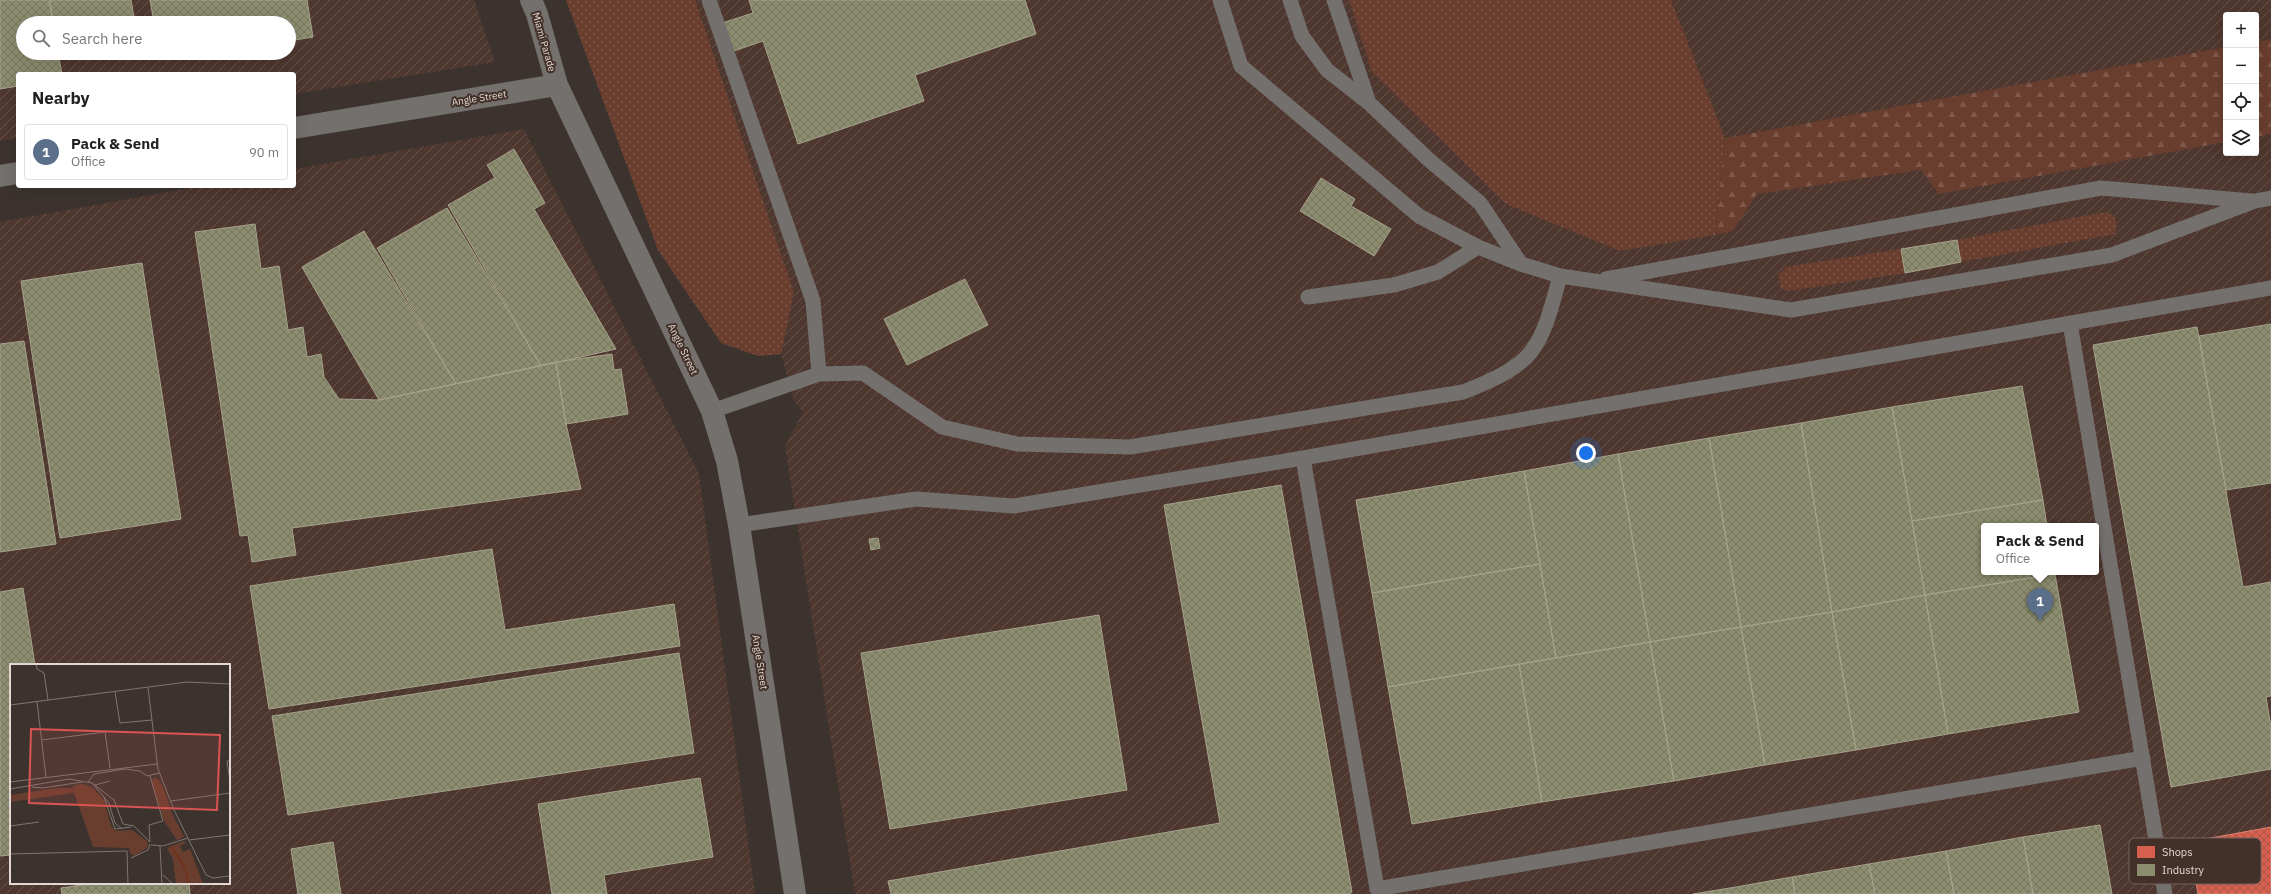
<!DOCTYPE html>
<meta charset="utf-8">
<style>
body{margin:0;font-family:"IBM Plex Sans",sans-serif;background:#f2f2f2;color:#222}
.controls{position:absolute;right:12px;top:12px;display:grid;overflow:hidden;border-radius:4px;box-shadow:0 4px 16px #0002}
.controls button{width:36px;height:36px;display:grid;place-items:center;padding:0;border:0;border-bottom:1px solid #e0e0e0;background:#fff;color:#222;font:20px sans-serif}
.you{position:absolute;left:1586px;top:453px;width:14px;height:14px;margin:-10px;border:3px solid #fff;border-radius:50%;background:#1a73e8;box-shadow:0 0 0 6px #1a73e833}
.badge{display:grid;place-items:center;width:26px;height:26px;border-radius:50%;background:#5f5a58;color:#fff;font-size:13px;font-weight:700}
.pin{position:absolute;translate:-50% -33px;filter:drop-shadow(0 1px 2px #0008)}
.pin::after{content:'';position:absolute;top:21px;width:14px;height:12px;background:inherit;clip-path:polygon(0 0,100% 0,50% 100%)}
.popup{position:absolute;left:1981px;top:523px;width:118px;height:52px;box-sizing:border-box;display:grid;place-content:center;border-radius:4px;background:#fff;filter:drop-shadow(0 1px 3px #0005);font-size:13px;white-space:nowrap;color:#767676}
.popup b{font-size:15px;color:#222}
.popup::after{content:'';position:absolute;left:50%;top:100%;margin-left:-8px;border:8px solid transparent;border-top-color:#fff}
.list{margin:0;padding:0;list-style:none}
h2{display:flex;justify-content:space-between;align-items:center;height:52px;margin:0;padding:0 16px;font-size:17px}
h2 small{font-size:13px;font-weight:400;color:#767676}
.list li{display:grid;grid-template-columns:26px 1fr auto;gap:12px;align-items:center;box-sizing:border-box;height:56px;margin:0 8px 8px;padding:0 8px;border:1px solid #e0e0e0;border-radius:4px}
.list b{display:block;font-size:15px;white-space:nowrap}
.list p{margin:0;font-size:13px;white-space:nowrap;color:#767676}
.list em{font-size:13px;font-style:normal;color:#767676}
.icon{flex:none;width:22px;height:22px;fill:none;stroke:currentColor;stroke-width:2;stroke-linecap:round;stroke-linejoin:round}
.map{position:relative;flex:none;width:2271px;height:894px;overflow:hidden}
.search{position:absolute;background:#fff;box-shadow:0 4px 16px #0002;left:16px;top:16px;width:280px;height:44px;display:flex;align-items:center;gap:10px;box-sizing:border-box;padding:0 14px;border-radius:22px;color:#767676;font-size:15px}
.panel{position:absolute;background:#fff;box-shadow:0 4px 16px #0002;left:16px;top:72px;width:280px;height:116px;border-radius:4px}
.map>svg:first-child{display:block}
.industrial{fill:url(#industrial-furrows);fill-rule:evenodd}
.green{fill:url(#green-dots)}
.forest{fill:url(#forest-firs)}
.shops{fill:url(#shops-cross-hatch);stroke:#da8475}
.industry{fill:url(#industry-cross-hatch);stroke:#a6a28c}
.lines{fill:none;stroke-linecap:round;stroke-linejoin:round}
.service{stroke:#74706e;stroke-width:15}
.minor{stroke:#74706e;stroke-width:22}
.labels{text-anchor:middle;dominant-baseline:central;stroke-width:4;stroke-linejoin:round;paint-order:stroke}
.street-label{font-size:10px;fill:#e3d7d3;stroke:#423029}
.inset-river{fill:none;stroke:#70331b;stroke-width:2}
.inset-road{fill:none;stroke:#7f7571;stroke-width:1}
.view{fill:#d95453;fill-opacity:0.15;stroke:#d95453;stroke-width:2}
.inset-edge{fill:none;stroke:#e3d7d3;stroke-width:2}
.key{fill:#423029;stroke:#72625c;stroke-width:1}
.key-label{font-size:11px;fill:#e3d7d3}
</style>
<div class="map">
<svg width="2271" height="894" viewBox="0 0 2271 894">
<defs>
<pattern id="industrial-furrows" width="10" height="10" patternUnits="userSpaceOnUse"><rect width="10" height="10" fill="#4e372f"/><path d="M-1 1l2-2M0 10L10 0M9 11l2-2" fill="none" stroke="#67534c"/></pattern>
<pattern id="green-dots" width="8" height="8" patternUnits="userSpaceOnUse"><rect width="8" height="8" fill="#6a3e2e"/><path d="M2 2h.1M6 6h.1" fill="none" stroke="#7f594b" stroke-width="1.8" stroke-linecap="round"/></pattern>
<pattern id="forest-firs" width="22" height="20" patternUnits="userSpaceOnUse"><rect width="22" height="20" fill="#6a3e2e"/><path d="M5 1l3.5 6h-7zM16 11l3.5 6h-7z" fill="#7f594b"/></pattern>
<pattern id="shops-cross-hatch" width="8" height="8" patternUnits="userSpaceOnUse"><rect width="8" height="8" fill="#d6604d"/><path d="M0 0l8 8M0 8l8-8" fill="none" stroke="#aa5649"/></pattern>
<pattern id="industry-cross-hatch" width="8" height="8" patternUnits="userSpaceOnUse"><rect width="8" height="8" fill="#8c8c6e"/><path d="M0 0l8 8M0 8l8-8" fill="none" stroke="#767560"/></pattern>
</defs>
<rect width="100%" height="100%" fill="#3c332f"/>
<!-- industrial -->
<path class="industrial" d="M0,0H474L495,62L294,94V74H18V138L0,141ZM23,23H289V53H23Z
M695,0H1349L1372,72L1506,204L1620,251L1733,231L1756,194L1921,170L1939,194L2226,142V153H2256V137L2271,134V894H855L785,446L803,412L794,401L781,354L794,292ZM1984,526H2096V572H1984Z
M1671,0H2271V39L2256,42V15H2226V47L1725,138Z
M524,129L699,474L755,894H0V222L201,186H294V169ZM11,665H229V883H11Z"/>
<!-- green -->
<path class="green" d="M566,0H695L794,292L781,354L758,356L721,343L658,250Z
M1349,0H1671L1725,138L1715,235L1620,251L1506,204L1372,72Z
M2106,212L2114,216L2117,225L2115,234L1961,262L1957,240Z
M1901,249L1905,273L1789,291L1781,289L1778,275L1786,267Z"/>
<!-- forest -->
<path class="forest" d="M2271,39V134L2256,137V42Z
M2226,47V142L1939,194L1921,170L1757,194L1733,231L1715,235L1725,138Z"/>
<!-- shops -->
<path class="shops" d="M2271,827V894H2198L2189,842Z"/>
<!-- industry -->
<path class="industry" d="M0,0H49L53,23H23V53H58L62,74H18V86L0,89Z
M50,0H131L135,23H53Z
M150,0H307L313,37L289,41V23H154Z
M749,0H1025L1036,34L915,75L924,101L798,144L763,41L731,52L722,23L753,13Z
M514,149L545,203L534,209L616,349L541,366L448,205L495,178L487,165Z
M1321,178L1355,199L1351,206L1391,229L1374,256L1300,211Z
M447,208L541,366L456,384L377,248Z
M255,224L261,269L279,266L288,330L303,327L307,357L321,354L324,377L339,399L379,400L556,362L566,424L581,489L292,528L296,555L252,562L248,535L240,536L195,232Z
M364,231L456,384L379,400L302,267Z
M1957,240L1961,262L1905,273L1901,249Z
M142,263L181,519L60,538L21,281Z
M965,279L988,325L907,365L884,319Z
M2271,324V483L2226,490L2199,336Z
M2197,327L2243,587L2271,582V696L2266,697L2271,727V769L2171,787L2093,345Z
M24,341L56,544L0,552V344Z
M612,354L614,370L621,369L628,414L566,424L556,362Z
M2022,386L2043,500L1912,521L1892,407Z
M1892,407L1925,595L1832,612L1801,423Z
M1801,423L1832,612L1741,627L1709,438Z
M1709,438L1741,627L1650,642L1618,454Z
M1618,454L1650,642L1556,658L1524,471Z
M1524,471L1540,564L1372,593L1356,500Z
M1281,485L1352,892L1349,894H891L888,881L1220,823L1164,505Z
M2043,500L2047,526H1984V572H2055V574L1925,595L1912,521Z
M878,538L880,548L871,550L869,539Z
M492,549L505,630L674,604L680,646L269,709L250,586Z
M1540,564L1556,658L1388,687L1372,593Z
M2055,574L2079,712L1948,734L1925,595Z
M23,588L35,665H11V855L0,856V592Z
M1925,595L1948,734L1856,750L1832,612Z
M1832,612L1856,750L1765,765L1741,627Z
M1099,615L1127,790L890,829L861,653Z
M1741,627L1765,765L1674,781L1650,642Z
M1650,642L1674,781L1542,802L1519,664Z
M679,653L694,753L288,815L272,716Z
M1519,664L1542,802L1412,824L1388,687Z
M700,778L713,857L604,875L607,894H552L538,804Z
M2100,825L2112,894H2033L2023,837Z
M2023,837L2033,894H1954L1946,851Z
M333,842L341,894H298L291,849Z
M1946,851L1954,894H1875L1869,864Z
M1869,864L1875,894H1795L1792,877Z
M1792,877L1795,894H1693L1736,887Z
M95,883H189L190,894H62L61,888Z"/>
<g class="lines">
<!-- service -->
<path class="service" d="M709,0L813,301L819,374
M1220,0L1241,66L1419,216L1478,247L1521,264L1560,276L1791,310L2112,255L2255,201L2271,198
M1290,0L1302,36L1327,70L1369,103L1428,159L1480,203L1521,264
M1334,0L1369,103
M1606,279L2101,188L2252,201
M1308,297L1394,285L1438,272L1478,247
M2070,323L2165,894
M712,411L819,374L863,373L942,427L1017,444L1130,447L1463,392C1537,363 1540,350 1560,276
M1303,458L1377,889L2143,758
M739,525L916,499L1014,506L1303,458L2271,288"/>
<!-- minor -->
<path class="minor" d="M531,0L537,14L557,85L712,411L727,461L739,525L795,894
M294,128L557,85
M0,176L18,173"/>
</g>
<g class="labels">
<!-- street labels -->
<g class="street-label">
<text transform="translate(544 42) rotate(74)">Miami Parade</text>
<text transform="translate(479 98) rotate(-9)">Angle Street</text>
<text transform="translate(683 349) rotate(64)">Angle Street</text>
<text transform="translate(760 662) rotate(81)">Angle Street</text>
</g>
</g>
<!-- overview -->
<g transform="translate(10 664)">
<rect width="220" height="220" fill="#3c332f"/>
<path d="M143,114L148,115L153,123L162,149L174,173L167,176L154,157L142,119ZM73,120L83,124L94,136L101,162L106,167L122,166L138,178L137,184L124,192L120,189L119,184L83,183L64,129L65,121Z" fill="#6a3e2e"/>
<path d="M65,121L64,129L0,138V131L47,124H62ZM174,177L176,179L170,182L173,188L180,185L193,220H166L163,195L157,184Z" fill="#6a3e2e"/>
<path class="inset-river" d="M161,182L175,204L179,220"/>
<path class="inset-road" d="M26,0L27,5L34,9L38,36M138,24L148,105L164,146L196,211L203,214L220,212M105,28L110,59L142,56M27,38L36,113M0,41L177,18L220,20M32,76L95,68L100,104M220,97H217L220,117M0,118L147,100M78,118L84,110L115,105L130,107L137,112L149,109M82,119L99,139L105,159L112,165M85,121L100,117M22,123L33,124L72,118M0,125L59,115L82,119L104,136L113,160L124,162L140,178L139,161L153,157L140,112M94,133L105,165L121,163M161,137L220,129M0,162L29,158M179,176L220,171M141,181L153,182L178,174M150,182L152,220M0,190L117,187L118,220M121,194L138,186L140,180M153,211L163,220"/>
<path class="view" d="M21,65L210,71L207,146L19,139Z"/>
<rect width="220" height="220" class="inset-edge"/>
</g>
<!-- legend -->
<rect x="2129" y="838" width="132" height="46" rx="6" class="key"/>
<rect x="2137" y="846" width="18" height="12" fill="#d6604d"/>
<rect x="2137" y="864" width="18" height="12" fill="#8c8c6e"/>
<g class="key-label">
<text x="2162" y="856">Shops</text>
<text x="2162" y="874">Industry</text>
</g>
</svg>
<div class="controls">
<button>+</button>
<button>−</button>
<button><svg class="icon" aria-label="locate" viewBox="0 0 24 24"><circle cx="12" cy="12" r="6"/><path d="M12 2v4M12 18v4M2 12h4M18 12h4"/></svg></button>
<button><svg class="icon" aria-label="layers" viewBox="0 0 24 24"><path d="M12 4l9 5-9 5-9-5zM3 14l9 5 9-5"/></svg></button>
</div>
<div class="you"></div>
<div class="pin badge" style="left:2040px;top:621px;background:#5c6f8a">1</div>
<div class="popup"><b>Pack &amp; Send</b>Office</div>
<div class="search"><svg class="icon" aria-label="search" viewBox="0 0 24 24"><circle cx="10" cy="10" r="6"/><path d="M15 15l6 6"/></svg>Search here</div>
<section class="panel">
<h2>Nearby<small></small></h2>
<ul class="list">
<li><span class="badge" style="background:#5c6f8a">1</span><div><b>Pack &amp; Send</b><p>Office</p></div><em>90 m</em></li>
</ul>
</section>
</div>
